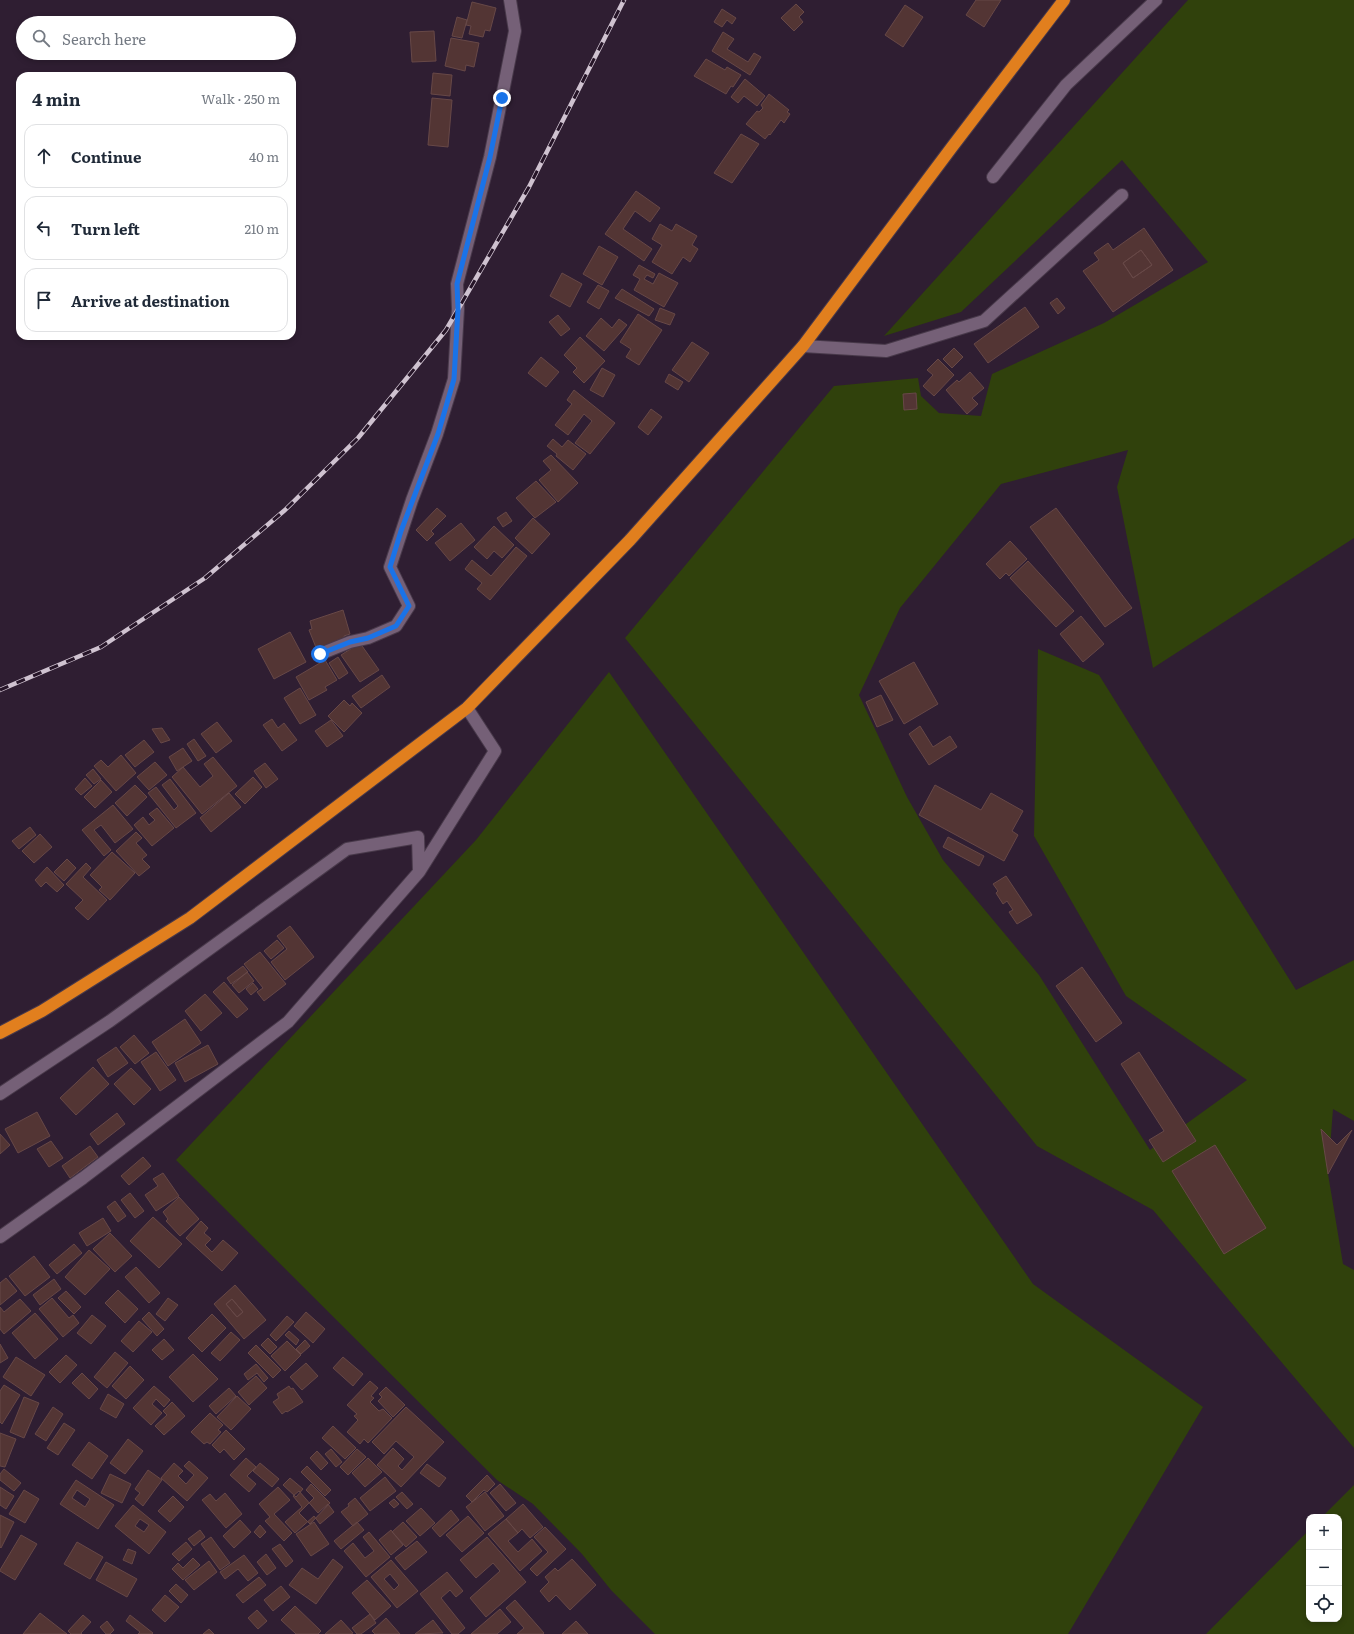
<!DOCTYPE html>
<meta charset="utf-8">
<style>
body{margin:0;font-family:Literata,serif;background:#f6f6f7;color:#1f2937}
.controls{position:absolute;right:12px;bottom:12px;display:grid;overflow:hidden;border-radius:8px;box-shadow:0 2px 6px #0003}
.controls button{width:36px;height:36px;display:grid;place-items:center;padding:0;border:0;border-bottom:1px solid #e0e1e3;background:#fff;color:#1f2937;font:20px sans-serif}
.stop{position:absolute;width:12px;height:12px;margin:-9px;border:3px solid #1a73e8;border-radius:50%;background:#fff}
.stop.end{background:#1a73e8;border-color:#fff;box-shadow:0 1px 4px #0008}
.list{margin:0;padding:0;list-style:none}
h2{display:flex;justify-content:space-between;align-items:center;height:52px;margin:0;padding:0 16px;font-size:17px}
h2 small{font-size:13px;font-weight:400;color:#747a83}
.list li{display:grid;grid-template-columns:26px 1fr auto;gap:12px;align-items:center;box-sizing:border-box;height:64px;margin:0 8px 8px;padding:0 8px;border:1px solid #e0e1e3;border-radius:12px}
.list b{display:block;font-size:15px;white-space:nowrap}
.list em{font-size:13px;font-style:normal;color:#747a83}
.icon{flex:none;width:22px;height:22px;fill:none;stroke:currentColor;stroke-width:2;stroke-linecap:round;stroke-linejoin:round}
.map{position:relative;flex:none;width:1354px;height:1634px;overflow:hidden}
.search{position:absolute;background:#fff;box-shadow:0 2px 6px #0003;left:16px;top:16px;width:280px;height:44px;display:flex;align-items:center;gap:10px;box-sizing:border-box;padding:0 14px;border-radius:22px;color:#747a83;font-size:15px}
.panel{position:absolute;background:#fff;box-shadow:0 2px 6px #0003;left:16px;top:72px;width:280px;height:268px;border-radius:12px}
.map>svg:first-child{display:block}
.green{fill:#30410c}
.building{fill:#533534;stroke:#674847;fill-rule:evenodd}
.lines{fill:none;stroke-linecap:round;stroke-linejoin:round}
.minor-casing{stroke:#48394a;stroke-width:14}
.highway-casing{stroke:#48394a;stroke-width:14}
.minor{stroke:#756077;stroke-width:12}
.highway{stroke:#e17f1e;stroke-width:12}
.rail-casing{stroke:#cfc2d0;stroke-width:4.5}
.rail{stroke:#251427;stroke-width:3;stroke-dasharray:9;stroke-linecap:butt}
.route{stroke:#1a73e8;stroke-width:5}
</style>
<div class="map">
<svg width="1354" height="1634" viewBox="0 0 1354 1634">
<rect width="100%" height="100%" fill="#2f1e32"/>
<!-- green -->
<path class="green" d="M1188,0H1354V538L1153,668L1117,487L1128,450L1001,484L900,608L859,695L907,797L943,860L1039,975L1150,1150L1247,1080L1126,996L1034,836L1038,649L1099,675L1296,990L1354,960V1121L1333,1109L1328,1174L1343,1264L1354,1270V1448L1153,1210L1037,1146L625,638L834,386L918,378L921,396L939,413L981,416L992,374L1104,323L1208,262L1122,160L961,312L884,336Z
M609,672L1033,1284L1203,1407L1068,1634H655L611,1590L582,1554L533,1504L497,1480L176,1160L476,840Z
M1354,1485V1634H1206L1309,1530V1619H1339V1517H1322Z"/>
<!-- building -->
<path class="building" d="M976,0H1001L984,27L966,15Z
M472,2L496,8L490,31L485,30L483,37L469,34L471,26L466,25Z
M796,4L804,12L799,17L803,22L794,31L781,18Z
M905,5L923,17L903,47L885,35Z
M722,9L736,18L732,24L727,20L722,27L714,22Z
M457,17L467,20L462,38L452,36Z
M434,31L436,61L412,62L410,32Z
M723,32L734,39L727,49L748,62L754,53L761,57L750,75L712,51Z
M451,38L479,43L474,67L466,65L465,71L445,66Z
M706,59L725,70L727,67L741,75L733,87L731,86L726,94L694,76Z
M433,73L452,75L450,96L431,94Z
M745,79L765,96L757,106L744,96L738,103L731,97Z
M769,94L789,110L787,112L790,114L784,123L781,120L770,135L769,134L765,139L746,124L757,111L759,112L763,108L761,105Z
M432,98L452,100L448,147L428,145Z
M741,134L759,144L732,183L714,173Z
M636,191L660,208L650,222L635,211L623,229L652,249L644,261L605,234Z
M660,224L672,231L676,224L697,236L692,245L698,249L690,262L683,257L672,274L652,262L662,245L652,239Z
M1144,228L1173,270L1113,312L1083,271L1099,260L1094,253L1108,243L1113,250ZM1141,250L1152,265L1133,278L1123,263Z
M599,246L618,257L602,285L583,274Z
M1141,250L1152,265L1133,278L1123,263Z
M639,265L655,274L653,278L647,275L644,279L653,284L659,273L678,283L664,307L634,290L640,279L633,275Z
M562,273L582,284L570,307L550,296Z
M598,285L609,291L599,309L587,302Z
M622,289L654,309L649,316L615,298Z
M1057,298L1065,308L1058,314L1050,303Z
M1025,307L1039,327L988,363L974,344Z
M660,308L675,314L670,325L655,320Z
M638,314L662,330L639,365L626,357L631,349L620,342Z
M558,315L570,329L561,336L549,322Z
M601,318L612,328L619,319L627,325L604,351L586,336Z
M580,337L605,361L584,383L573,372L577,368L564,355Z
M692,342L709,353L689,382L672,370Z
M954,348L963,357L952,368L943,359Z
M541,357L559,372L546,387L528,373Z
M938,359L954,375L934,396L923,386L933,375L927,370Z
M602,368L615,375L603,397L590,390Z
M970,372L984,388L972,398L978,404L967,414L946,390L957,380L959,382Z
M669,374L683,382L678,390L665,382Z
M574,390L615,423L590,454L575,443L592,421L584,414L568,435L555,425L572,404L567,400Z
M916,393L917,409L904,410L903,394Z
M651,409L662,417L648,435L638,427Z
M553,439L562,447L568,440L586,454L573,470L556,456L557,454L547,446Z
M551,455L578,483L558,502L539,480L551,470L543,461Z
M536,481L556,502L535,518L516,498Z
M437,508L446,516L431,531L434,534L427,541L416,530Z
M1056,508L1132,608L1105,627L1030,527Z
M506,512L512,521L503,527L497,518Z
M533,518L550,534L532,554L515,538Z
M461,523L475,540L450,561L435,543Z
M494,526L514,545L502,558L494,551L487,559L474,547Z
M1010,541L1027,559L1009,576L1006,573L1000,579L986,564Z
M516,547L527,556L490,600L477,589L482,583L465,569L472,560L491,576Z
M1028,561L1074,611L1056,627L1010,578Z
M343,610L350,634L344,636L345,640L317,650L309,630L312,629L310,621Z
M1081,616L1104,644L1083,662L1060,634Z
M290,632L306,662L274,679L258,649Z
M360,643L379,670L360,682L341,655Z
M338,657L348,673L339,679L329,663Z
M325,660L337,680L325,687L327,690L309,700L296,677Z
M914,662L938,704L904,724L879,681Z
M382,675L390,687L361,708L352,696Z
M300,688L316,715L300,724L284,698Z
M881,695L893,720L877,727L866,702Z
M344,700L350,706L352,703L362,713L344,732L328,716Z
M272,719L278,728L284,723L297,740L282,751L263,725Z
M331,720L343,736L327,747L315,731Z
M217,722L232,741L216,753L201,734Z
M920,726L933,747L950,736L957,747L929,765L909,734Z
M162,728L170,740L161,743L152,729Z
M194,739L206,756L198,761L187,744Z
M144,740L154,752L135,767L125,755Z
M183,748L192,761L177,771L169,757Z
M121,755L136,773L116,791L94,766L101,760L108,767Z
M213,757L237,786L202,814L172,777L183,767L200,787L213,776L204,764Z
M155,762L167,775L149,790L137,777Z
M265,763L278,779L266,788L254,771Z
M93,769L101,779L94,784L86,775Z
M253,777L262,787L245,804L235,794Z
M85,778L92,786L81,795L75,789Z
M170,779L196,813L176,828L148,793L156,787L174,810L178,806L162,785Z
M101,780L112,792L95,808L84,797Z
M135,785L147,797L127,816L115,803Z
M935,785L981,810L991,793L1023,811L1012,831L1018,835L1004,861L919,815Z
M229,793L241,807L211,832L200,818Z
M113,805L133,829L115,843L101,825L94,830L111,850L104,856L82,830Z
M157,808L174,828L152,846L134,825L143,817L149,825L155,820L149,814Z
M30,827L36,835L19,849L12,841Z
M136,832L142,838L136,843L147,855L142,859L150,867L139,876L116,851Z
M40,834L52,847L34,863L22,851Z
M948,837L984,856L979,866L943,847Z
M112,852L135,873L110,900L99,890L102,887L90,875Z
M67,859L76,868L64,881L54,872Z
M86,863L91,868L83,877L107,900L88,920L75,908L83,900L66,884Z
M47,867L64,885L57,892L46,882L41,887L35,880Z
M1006,876L1032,915L1017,924L1009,912L1013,910L1007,901L1003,904L996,893L998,891L993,884Z
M290,926L314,957L285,980L271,962L287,949L277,936Z
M277,940L284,948L271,959L264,951Z
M260,952L286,984L264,1001L257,992L263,988L244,964Z
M243,966L248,972L231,984L227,978Z
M1082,967L1122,1023L1096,1042L1056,986Z
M247,972L254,981L239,993L232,985Z
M224,982L248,1009L237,1018L213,992Z
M253,983L258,989L251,995L246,989Z
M205,994L222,1013L201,1031L185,1011Z
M185,1019L201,1043L168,1066L152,1042Z
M134,1035L149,1053L135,1064L120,1047Z
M208,1045L218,1064L185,1082L175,1063Z
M116,1047L128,1063L108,1077L97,1060Z
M156,1052L176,1080L160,1091L141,1062Z
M1139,1052L1196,1141L1163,1162L1149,1140L1164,1131L1121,1064Z
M93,1067L109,1084L76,1115L60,1098Z
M131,1068L151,1089L134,1105L114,1084Z
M37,1112L50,1136L18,1153L5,1129Z
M117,1113L125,1124L98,1145L90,1134Z
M1321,1129L1337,1145L1352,1130L1328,1174Z
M0,1134L10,1145L0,1154Z
M51,1141L63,1158L49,1167L37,1149Z
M1215,1145L1266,1228L1224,1254L1172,1171Z
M90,1146L98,1157L70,1178L62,1166Z
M143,1157L151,1166L129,1185L121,1176Z
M163,1173L179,1196L156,1211L145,1195L158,1186L153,1179Z
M130,1193L144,1211L135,1218L121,1200Z
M179,1197L199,1219L180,1236L166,1221L168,1219L163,1212Z
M115,1201L126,1216L118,1222L107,1207Z
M153,1217L182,1244L159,1268L130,1241Z
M103,1218L111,1231L87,1246L79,1233Z
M201,1221L208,1228L204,1233L211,1239L205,1245L212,1252L223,1240L238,1253L222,1271L186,1238Z
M110,1233L132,1256L115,1272L93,1249Z
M74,1244L82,1253L57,1274L49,1265Z
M89,1250L110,1269L85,1295L65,1277Z
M34,1256L50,1277L25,1296L9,1276Z
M136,1267L160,1293L149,1303L125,1277Z
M6,1278L17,1291L0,1305V1283Z
M54,1279L61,1289L40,1305L33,1295Z
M235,1285L266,1320L244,1339L214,1304ZM232,1299L243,1312L237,1317L226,1304Z
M118,1290L138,1309L125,1323L105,1303Z
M66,1291L81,1307L74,1314L58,1298Z
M52,1298L69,1318L73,1315L79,1323L63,1337L39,1309Z
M168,1298L178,1305L165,1321L156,1314Z
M20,1299L31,1311L4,1334L0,1329V1307L4,1312Z
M232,1299L243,1312L237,1317L226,1304Z
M149,1312L164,1329L157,1336L142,1319Z
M306,1312L325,1329L313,1343L294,1326Z
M35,1313L58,1339L35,1359L12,1333Z
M212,1314L226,1328L202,1352L188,1338Z
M92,1315L106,1326L91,1344L77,1333Z
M287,1316L294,1322L276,1341L270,1335Z
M139,1321L152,1332L133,1352L121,1341Z
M289,1331L299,1340L296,1345L285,1335Z
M231,1332L240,1340L220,1361L211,1353Z
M268,1338L277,1347L270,1354L261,1345Z
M164,1339L174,1350L162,1360L152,1350Z
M305,1340L310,1346L301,1354L296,1349Z
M287,1341L301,1355L285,1371L271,1356Z
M0,1344L8,1358L0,1363Z
M256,1345L281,1370L273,1378L248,1353Z
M115,1352L128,1363L107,1388L94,1377Z
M193,1354L218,1379L193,1402L169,1377Z
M66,1355L77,1365L60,1383L49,1372Z
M16,1357L45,1375L31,1396L3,1377Z
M343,1357L363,1374L353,1386L333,1368Z
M306,1363L318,1376L302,1390L290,1377Z
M256,1364L268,1378L264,1382L257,1373L248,1380L244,1374Z
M130,1366L144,1380L126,1399L112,1386Z
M82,1373L98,1389L89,1399L72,1383Z
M256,1376L267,1388L249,1405L238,1392Z
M370,1381L378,1388L371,1396L374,1398L370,1402L379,1411L383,1409L392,1418L368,1443L364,1439L360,1444L347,1432L358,1420L354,1416L357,1414L347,1405Z
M4,1385L20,1395L2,1424L0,1422V1391Z
M154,1386L170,1400L164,1407L156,1399L152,1404L162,1413L151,1425L133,1408Z
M289,1386L291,1389L293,1388L303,1402L287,1412L286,1411L282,1414L273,1402L279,1398L277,1394Z
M386,1387L405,1405L393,1417L378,1401L382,1397L379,1394Z
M229,1388L236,1396L216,1414L209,1406Z
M108,1394L124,1404L116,1418L100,1409Z
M237,1396L251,1409L231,1430L217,1417Z
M24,1397L39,1403L24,1438L10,1432Z
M172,1402L185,1416L164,1435L155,1426L167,1415L163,1411Z
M53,1407L63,1414L46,1441L35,1434Z
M406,1407L444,1442L401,1487L377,1465L393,1448L404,1459L398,1466L402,1470L414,1457L396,1441L384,1454L372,1442Z
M210,1413L223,1425L218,1430L221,1432L210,1444L207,1442L204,1444L191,1432Z
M64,1423L75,1430L58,1455L47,1448Z
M333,1426L356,1448L345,1459L322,1438Z
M226,1430L245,1449L234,1460L224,1449L220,1453L212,1445Z
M0,1433L16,1439L5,1467L0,1466Z
M128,1439L143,1451L125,1474L110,1463Z
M89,1442L108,1456L92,1479L72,1465Z
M331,1449L342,1462L336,1467L325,1454Z
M357,1449L366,1457L348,1475L340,1467Z
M317,1451L328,1463L321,1470L310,1458Z
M246,1458L256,1467L247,1476L256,1484L249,1492L230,1475Z
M368,1458L382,1472L365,1487L352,1473Z
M189,1461L208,1478L187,1501L161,1478L174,1463L183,1471L178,1476L186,1484L194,1475L184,1466Z
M260,1463L279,1479L272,1487L253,1471Z
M427,1464L446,1478L439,1487L420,1473Z
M307,1466L331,1490L325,1496L301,1472Z
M4,1469L21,1483L14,1491L0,1480V1474Z
M148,1470L162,1480L143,1506L135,1499L140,1493L135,1489Z
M110,1474L131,1484L122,1503L101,1493Z
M487,1475L495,1484L487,1492L484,1490L472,1502L466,1496Z
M385,1477L396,1491L370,1511L360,1498Z
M290,1478L303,1489L296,1497L283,1485Z
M76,1480L114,1505L98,1529L60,1504ZM77,1490L90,1499L85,1507L72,1498Z
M311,1484L330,1503L310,1524L299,1513L314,1498L306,1490Z
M500,1484L516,1503L506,1511L490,1493Z
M0,1487L14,1496L6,1509L0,1505Z
M278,1487L290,1500L274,1514L292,1533L284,1541L265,1521L270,1517L259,1504Z
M24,1490L39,1499L25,1523L9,1514Z
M299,1491L318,1513L328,1504L334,1512L320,1524L314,1516L295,1533L285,1522L302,1507L293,1496Z
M402,1492L413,1504L407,1509L396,1497Z
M485,1492L504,1516L485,1531L466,1507Z
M225,1493L242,1514L226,1528L202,1500L210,1494L216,1501Z
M173,1496L184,1507L170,1522L158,1511Z
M355,1498L368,1514L353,1526L341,1512L349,1506L348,1504Z
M394,1499L399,1504L394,1508L389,1503Z
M523,1504L543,1527L530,1538L522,1529L518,1533L506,1519Z
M133,1505L166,1532L149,1554L115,1526Z
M421,1508L435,1523L420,1536L406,1521Z
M451,1510L459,1520L440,1537L432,1528Z
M0,1515L14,1522L1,1548L0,1547Z
M468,1516L484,1533L462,1552L446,1535Z
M140,1519L149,1525L144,1532L135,1526Z
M506,1519L518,1533L508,1541L518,1552L532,1539L542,1551L520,1571L488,1534Z
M240,1520L251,1532L234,1548L223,1536Z
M314,1522L329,1544L311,1556L296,1534Z
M357,1522L364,1530L341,1549L334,1541Z
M403,1522L417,1537L406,1547L392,1532Z
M260,1525L266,1532L260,1538L254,1532Z
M545,1527L566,1549L537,1576L530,1569L548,1552L534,1537Z
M200,1530L205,1537L194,1546L188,1539Z
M391,1530L403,1545L391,1555L379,1540Z
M369,1532L390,1557L366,1577L344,1551L353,1543L365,1558L374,1551L363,1537Z
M21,1535L37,1544L15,1580L0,1571V1570Z
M211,1537L230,1563L220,1570L201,1544Z
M487,1537L526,1582L486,1617L470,1598L500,1571L493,1563L476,1578L460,1560Z
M417,1541L427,1552L405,1570L395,1558Z
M77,1542L103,1557L90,1579L64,1564Z
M186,1542L192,1549L179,1561L172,1554Z
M280,1544L293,1561L286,1567L272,1549Z
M128,1549L136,1552L132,1564L123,1560Z
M266,1554L276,1568L267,1575L257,1562Z
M244,1555L258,1573L248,1581L238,1569L225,1579L220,1572Z
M193,1558L200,1565L183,1580L172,1569L178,1563L183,1568Z
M333,1559L343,1567L316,1604L289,1585L302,1568L318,1579Z
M572,1559L596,1585L570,1610L556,1595L549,1602L540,1591L549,1582L545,1577L555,1568L558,1571Z
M391,1560L418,1591L397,1608L371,1577Z
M209,1561L217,1572L194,1590L185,1580Z
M106,1562L137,1579L127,1597L96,1580Z
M447,1572L463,1591L456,1597L450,1590L441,1598L465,1628L458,1634H452L420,1594Z
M390,1574L399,1585L394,1590L384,1579Z
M259,1577L266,1585L243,1603L236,1595Z
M367,1580L391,1606L375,1620L352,1593Z
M176,1584L188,1595L181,1603L169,1591Z
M281,1586L290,1597L273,1611L264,1600Z
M165,1595L179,1607L165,1622L152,1610Z
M515,1600L544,1633L543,1634H517L524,1628L506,1608Z
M295,1606L321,1631L318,1634H296L281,1620Z
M500,1609L511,1622L497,1634H471Z
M257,1610L267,1621L258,1629L248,1618Z
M40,1613L67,1634H23Z
M370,1614L376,1623L361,1634H357L352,1628Z
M83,1615L91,1622L81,1633L82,1634H71L68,1631Z
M130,1615L153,1633L152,1634H138L140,1632L126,1621Z
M386,1618L400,1634H375L372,1631Z
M341,1620L353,1633L351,1634H325Z
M433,1620L443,1633L415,1634Z
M107,1621L114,1630L110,1634H106L100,1627Z
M576,1621L588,1634H562Z
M209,1629L214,1634H203Z"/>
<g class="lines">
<!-- minor casing -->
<g class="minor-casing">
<path id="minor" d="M993,177L1066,85L1156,0
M803,346L886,351L984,321L1122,195
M320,654L350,642L368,638L396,626L409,606L390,567L412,500L437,434L454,379L458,309L457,284L490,157L515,31L510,0
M419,872L495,751L467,708
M0,1094L110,1021L347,849L418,837L419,872L288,1022L83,1178L0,1237"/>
</g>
<!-- highway casing -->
<g class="highway-casing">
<path id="highway" d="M0,1033L42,1011L190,918L467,708L630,540L803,346L952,147L1064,0"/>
</g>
<!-- minor -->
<use href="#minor" class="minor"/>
<!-- highway -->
<use href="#highway" class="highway"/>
<!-- rail casing -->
<g class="rail-casing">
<path id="rail" d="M0,690L101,647L205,578L285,510L358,438L446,330L529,187L624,0"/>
</g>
<!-- rail -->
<use href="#rail" class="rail"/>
</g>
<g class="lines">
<!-- route -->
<path class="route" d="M320,654L350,642L368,638L396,626L409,606L390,567L401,531L438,434L454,379L458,309L457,284L490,157L502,98"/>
</g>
</svg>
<div class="controls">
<button>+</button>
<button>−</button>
<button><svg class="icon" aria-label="locate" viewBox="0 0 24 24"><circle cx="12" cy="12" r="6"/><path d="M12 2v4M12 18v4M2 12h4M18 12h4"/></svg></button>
</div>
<div class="stop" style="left:320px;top:654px"></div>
<div class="stop end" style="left:502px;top:98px"></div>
<div class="search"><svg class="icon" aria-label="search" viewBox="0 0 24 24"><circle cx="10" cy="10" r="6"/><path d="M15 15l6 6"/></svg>Search here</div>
<section class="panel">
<h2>4 min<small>Walk · 250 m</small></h2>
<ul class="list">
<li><svg class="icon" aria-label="ahead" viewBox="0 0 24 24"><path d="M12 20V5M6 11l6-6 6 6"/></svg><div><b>Continue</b></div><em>40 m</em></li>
<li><svg class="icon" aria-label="left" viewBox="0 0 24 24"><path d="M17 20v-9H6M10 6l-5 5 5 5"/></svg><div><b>Turn left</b></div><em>210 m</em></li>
<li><svg class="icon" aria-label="arrive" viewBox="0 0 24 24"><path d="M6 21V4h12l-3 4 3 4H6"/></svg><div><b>Arrive at destination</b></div></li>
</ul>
</section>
</div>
